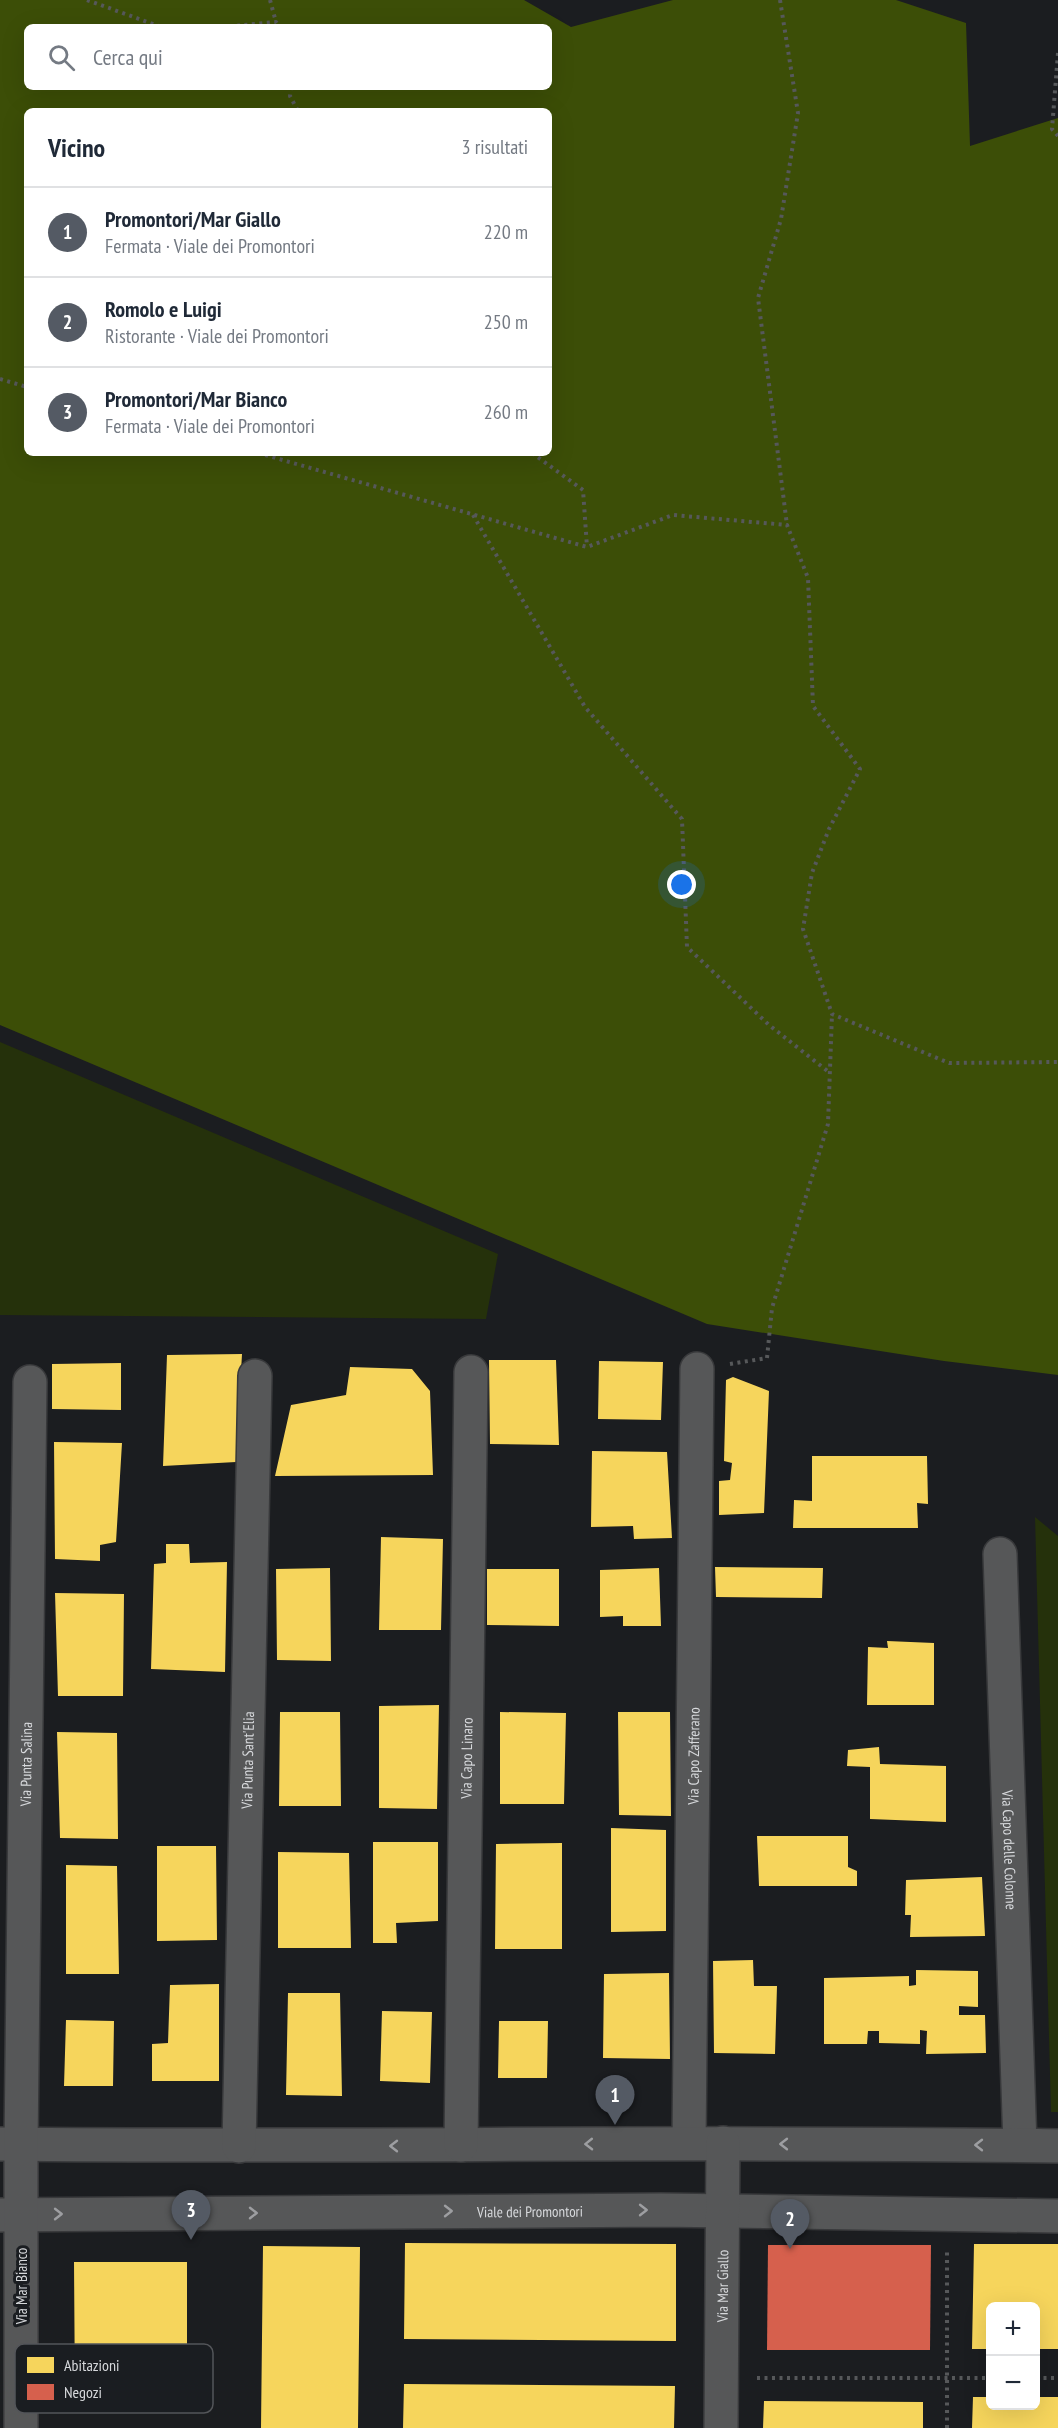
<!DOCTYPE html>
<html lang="it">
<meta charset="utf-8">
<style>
body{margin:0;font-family:"PT Sans Narrow",sans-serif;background:#f6f6f7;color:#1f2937}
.controls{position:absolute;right:18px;bottom:18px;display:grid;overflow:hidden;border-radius:9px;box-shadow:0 6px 24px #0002}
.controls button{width:54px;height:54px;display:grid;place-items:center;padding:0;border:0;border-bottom:2px solid #e0e1e3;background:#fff;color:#1f2937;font:30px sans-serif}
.you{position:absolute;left:682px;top:885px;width:21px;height:21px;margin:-15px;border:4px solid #fff;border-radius:50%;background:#1a73e8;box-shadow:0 0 0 9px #1a73e833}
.badge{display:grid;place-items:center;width:39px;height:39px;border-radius:50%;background:#545a64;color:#fff;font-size:20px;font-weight:700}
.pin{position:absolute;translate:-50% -50px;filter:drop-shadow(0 2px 3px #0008)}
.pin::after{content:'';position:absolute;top:32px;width:21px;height:18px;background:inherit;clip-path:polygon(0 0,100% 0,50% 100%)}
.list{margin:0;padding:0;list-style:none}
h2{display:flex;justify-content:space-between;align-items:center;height:78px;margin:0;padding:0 24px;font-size:26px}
h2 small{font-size:20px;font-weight:400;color:#747a83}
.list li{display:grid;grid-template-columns:39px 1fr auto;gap:18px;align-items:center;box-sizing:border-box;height:90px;padding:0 24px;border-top:2px solid #e0e1e3}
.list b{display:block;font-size:22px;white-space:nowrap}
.list p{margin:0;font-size:20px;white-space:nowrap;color:#747a83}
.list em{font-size:20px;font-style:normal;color:#747a83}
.icon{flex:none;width:33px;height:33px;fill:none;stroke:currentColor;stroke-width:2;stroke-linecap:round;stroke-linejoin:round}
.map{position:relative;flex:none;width:1058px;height:2428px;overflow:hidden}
.search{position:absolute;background:#fff;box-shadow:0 6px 24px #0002;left:24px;top:24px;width:528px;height:66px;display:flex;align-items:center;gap:15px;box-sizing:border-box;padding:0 21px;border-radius:9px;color:#747a83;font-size:22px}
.panel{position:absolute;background:#fff;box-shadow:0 6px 24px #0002;left:24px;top:108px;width:528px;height:348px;border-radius:9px}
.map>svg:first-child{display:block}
.green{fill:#25310b}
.forest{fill:#3c4e07;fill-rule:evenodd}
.homes{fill:#f6d55c}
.shops{fill:#d6604d}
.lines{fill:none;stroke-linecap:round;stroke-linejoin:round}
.minor-casing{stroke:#38393b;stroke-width:36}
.path{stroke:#56585a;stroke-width:4;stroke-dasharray:3 4.5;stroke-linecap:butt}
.minor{stroke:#565758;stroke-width:33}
.oneway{stroke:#9d9ea1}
.labels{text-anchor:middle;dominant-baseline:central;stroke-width:6;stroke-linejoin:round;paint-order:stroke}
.street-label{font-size:15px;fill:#d7d9dc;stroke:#1a1d21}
.key{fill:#1a1d21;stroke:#535559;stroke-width:1.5}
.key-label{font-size:16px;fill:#d7d9dc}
</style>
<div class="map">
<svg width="1058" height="2428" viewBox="0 0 1058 2428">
<rect width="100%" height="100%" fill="#1b1d20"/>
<!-- green -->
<path class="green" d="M0,1042L498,1254L486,1319L0,1315Z
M1035,1517L1058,1536V2112H1051Z"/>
<!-- forest -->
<path class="forest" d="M0,0H524L571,27L673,0H896L966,23L970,146L1058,118V1375L944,1361L707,1324L0,1025ZM27,27H549V87H27ZM27,111H549V453H27Z"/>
<!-- homes -->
<path class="homes" d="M242,1354L236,1462L163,1466L167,1355Z
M489,1360H556L559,1445L490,1444Z
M599,1361L663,1362L661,1420L598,1419Z
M121,1363V1410L52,1409V1364Z
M350,1367L412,1369L430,1391L433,1475L275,1476L291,1405L346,1395Z
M733,1377L769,1391L764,1513L719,1515V1481L730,1480L732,1463L724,1461L726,1380Z
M54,1442L122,1443L116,1542L100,1545V1561L55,1559Z
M592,1451L667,1452L672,1538L634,1539L633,1526L591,1527Z
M812,1456H927L928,1504L917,1503L918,1528H793L794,1500L812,1501Z
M381,1537L443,1539L441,1630H379Z
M166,1544H189L190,1563L227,1562L225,1672L151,1669L154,1564L166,1563Z
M715,1567L823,1568L822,1598L716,1597Z
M330,1568L331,1661L277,1660L276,1569Z
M659,1568L661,1626H623V1616L600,1617V1570Z
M487,1569H559V1626L487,1625Z
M55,1593L124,1594L123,1696H58Z
M887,1641L934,1643V1705H867L868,1647L888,1648Z
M439,1705L437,1809L379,1808V1706Z
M280,1712H340L341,1806H279Z
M500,1712L566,1713L564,1804H500Z
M618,1712H670L671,1816L619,1815Z
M57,1732L117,1733L118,1839L60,1838Z
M879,1747L880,1764L946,1766V1822L870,1819V1767L847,1766L848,1750Z
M611,1828L666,1830V1931L611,1932Z
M757,1836H848V1867L857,1871V1886H759Z
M373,1842H438V1921L396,1923L397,1943H373Z
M562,1843V1949H495L496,1844Z
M157,1846H216L217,1940L157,1941Z
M278,1852L349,1853L351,1948H278Z
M66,1865L117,1866L119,1974H66Z
M982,1877L985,1936L910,1937L911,1915H905L906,1880Z
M753,1960L754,1986H777L775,2054L714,2053L713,1961Z
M916,1970L978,1971V2007L959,2006V2015H985L986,2053L926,2054L927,2031L920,2030V2044L879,2043V2031H868L867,2044H824V1978L909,1976V1986L916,1985Z
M669,1973L670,2059L603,2058L604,1974Z
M219,1984V2081H152V2044L168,2043L170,1985Z
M288,1993H340L342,2096L286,2095Z
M382,2011L432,2012L430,2083L380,2081Z
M66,2020L114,2021L113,2086H64Z
M499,2021H548L547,2078H498Z
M405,2243L676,2244V2341L404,2339Z
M974,2244H1058V2349H1036V2306H990V2349H972Z
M263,2246L360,2247L358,2428H261Z
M74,2262H187V2401L75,2402Z
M404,2384L675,2386L674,2428H403Z
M973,2397H990V2406H1036V2397H1058V2428H972Z
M764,2401L923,2402V2428H763Z"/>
<!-- shops -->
<path class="shops" d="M768,2245H931L930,2350H767Z"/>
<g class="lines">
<!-- minor casing -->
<g class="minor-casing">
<g id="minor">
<path id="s1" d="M1000,1554L1020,2145"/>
<path id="s2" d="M689,2143L697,1369"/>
<path d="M0,2144C353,2148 705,2140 1058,2146"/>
<path id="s3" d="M461,2145L471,1372"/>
<path id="s4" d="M239,2146L255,1376"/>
<path id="s5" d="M0,2215L661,2210L1058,2216"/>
<path id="s6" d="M21,2428V2145L30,1382"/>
<path id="s7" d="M721,2428L723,2143"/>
</g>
</g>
<!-- path -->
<path class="path" d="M87,0L161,27
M270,0L276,22
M780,0L798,113L781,219L758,298L787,525
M222,27L276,22L280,27
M1058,53L1052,129L1058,136
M291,87L290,96L298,111
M0,379L27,387
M258,453L587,547L673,515L787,525L808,578L813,706L860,769L829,829L812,873L803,929L832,1014L949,1063L1058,1062
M532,453L583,490L587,547
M473,515L585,707L682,819L687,947L769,1025L830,1073
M730,1364L767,1358L772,1308L828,1124L832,1014
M757,2378H990
M1036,2378H1058
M947,2428V2249"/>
<!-- minor -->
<use href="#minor" class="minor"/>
</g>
<!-- one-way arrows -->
<defs><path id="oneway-chevron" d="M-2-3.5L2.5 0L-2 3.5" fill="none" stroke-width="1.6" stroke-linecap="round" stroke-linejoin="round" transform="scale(1.5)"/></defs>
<g class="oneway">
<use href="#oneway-chevron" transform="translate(589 2144) rotate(179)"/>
<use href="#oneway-chevron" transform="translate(784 2144) rotate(-180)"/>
<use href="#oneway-chevron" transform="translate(979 2145) rotate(-180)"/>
<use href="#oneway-chevron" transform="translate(394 2146) rotate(180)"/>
<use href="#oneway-chevron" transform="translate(643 2210)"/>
<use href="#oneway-chevron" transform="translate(448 2211)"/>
<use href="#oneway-chevron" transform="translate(253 2213)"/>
<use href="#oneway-chevron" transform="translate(58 2214)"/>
</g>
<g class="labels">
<!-- street labels -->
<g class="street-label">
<text stroke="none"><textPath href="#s2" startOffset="387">Via Capo Zafferano</textPath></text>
<text stroke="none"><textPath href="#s3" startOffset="387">Via Capo Linaro</textPath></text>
<text stroke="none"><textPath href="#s4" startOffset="386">Via Punta Sant'Elia</textPath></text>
<text stroke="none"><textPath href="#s6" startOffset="664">Via Punta Salina</textPath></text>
<text stroke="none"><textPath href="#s1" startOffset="296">Via Capo delle Colonne</textPath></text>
<text stroke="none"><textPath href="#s5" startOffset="530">Viale dei Promontori</textPath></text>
<text transform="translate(21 2286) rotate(-90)">Via Mar Bianco</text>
<text stroke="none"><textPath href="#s7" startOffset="142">Via Mar Giallo</textPath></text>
</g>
</g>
<!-- legend -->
<rect x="15" y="2344" width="198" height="69" rx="9" class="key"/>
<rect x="27" y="2357" width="27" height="16" fill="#f6d55c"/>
<rect x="27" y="2384" width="27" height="16" fill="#d6604d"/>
<g class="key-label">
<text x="64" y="2371">Abitazioni</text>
<text x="64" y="2398">Negozi</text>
</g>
</svg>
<div class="controls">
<button>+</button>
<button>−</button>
</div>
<div class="you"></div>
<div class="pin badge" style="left:615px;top:2125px">1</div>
<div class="pin badge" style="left:790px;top:2249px">2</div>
<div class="pin badge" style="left:191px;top:2240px">3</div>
<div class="search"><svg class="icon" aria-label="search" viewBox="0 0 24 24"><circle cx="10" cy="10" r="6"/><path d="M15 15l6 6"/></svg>Cerca qui</div>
<section class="panel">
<h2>Vicino<small>3 risultati</small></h2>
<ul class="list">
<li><span class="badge">1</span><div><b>Promontori/Mar Giallo</b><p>Fermata · Viale dei Promontori</p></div><em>220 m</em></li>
<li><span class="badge">2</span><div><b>Romolo e Luigi</b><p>Ristorante · Viale dei Promontori</p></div><em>250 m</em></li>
<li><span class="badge">3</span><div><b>Promontori/Mar Bianco</b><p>Fermata · Viale dei Promontori</p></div><em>260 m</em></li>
</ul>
</section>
</div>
